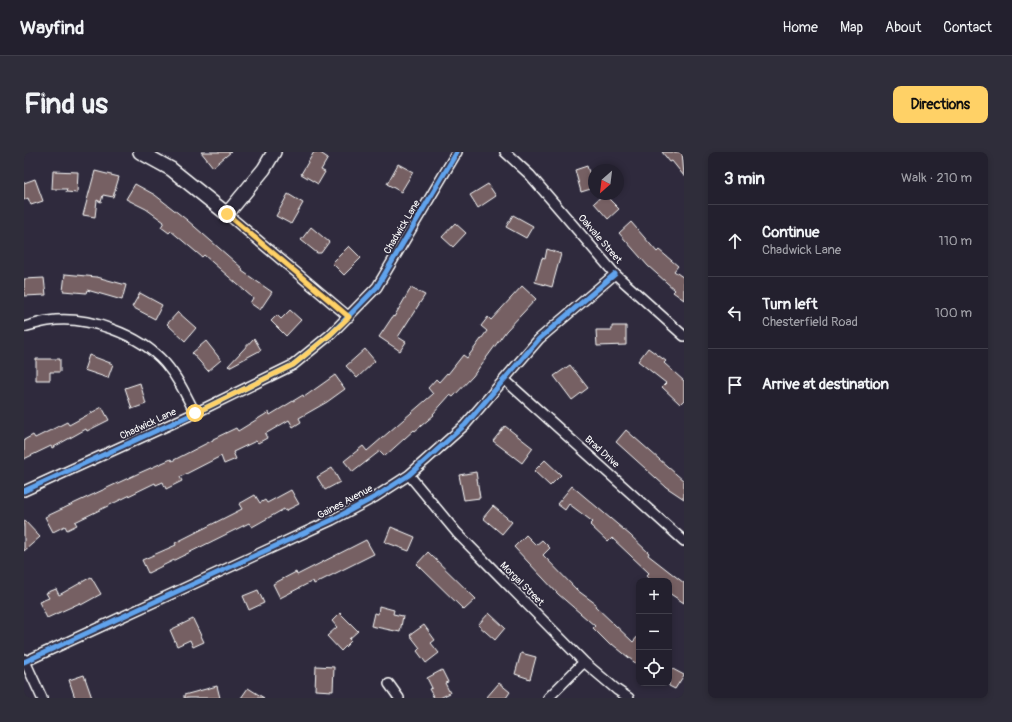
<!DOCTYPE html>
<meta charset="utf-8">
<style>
body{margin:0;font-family:Pangolin,sans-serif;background:#2f2d3a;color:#f1f3f6}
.controls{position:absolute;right:12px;bottom:12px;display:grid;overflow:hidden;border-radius:8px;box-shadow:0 2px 6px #0003}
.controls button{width:36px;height:36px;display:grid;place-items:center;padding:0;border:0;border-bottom:1px solid #403e4a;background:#23202e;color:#f1f3f6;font:20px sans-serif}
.compass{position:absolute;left:564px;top:12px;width:36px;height:36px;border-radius:50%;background:#23202e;box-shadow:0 2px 6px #0003;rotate:208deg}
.stop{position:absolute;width:12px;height:12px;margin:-9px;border:3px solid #ffd166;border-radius:50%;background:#fff}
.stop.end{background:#ffd166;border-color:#fff;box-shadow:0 1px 4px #0008}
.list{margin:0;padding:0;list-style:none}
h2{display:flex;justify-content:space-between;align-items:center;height:52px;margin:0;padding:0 16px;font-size:17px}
h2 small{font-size:13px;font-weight:400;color:#a3a3aa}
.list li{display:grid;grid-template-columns:26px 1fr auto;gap:12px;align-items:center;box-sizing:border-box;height:72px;padding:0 16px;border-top:1px solid #403e4a}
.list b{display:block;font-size:15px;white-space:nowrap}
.list p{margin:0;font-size:13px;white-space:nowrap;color:#a3a3aa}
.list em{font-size:13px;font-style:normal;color:#a3a3aa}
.icon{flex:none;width:22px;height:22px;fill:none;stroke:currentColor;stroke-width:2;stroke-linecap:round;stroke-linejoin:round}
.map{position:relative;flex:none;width:660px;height:546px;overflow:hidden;border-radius:8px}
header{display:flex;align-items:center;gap:24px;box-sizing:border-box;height:56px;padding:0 20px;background:#23202e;border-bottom:1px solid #403e4a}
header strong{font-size:19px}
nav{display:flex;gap:22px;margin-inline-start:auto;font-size:14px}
.intro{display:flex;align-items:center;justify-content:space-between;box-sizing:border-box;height:96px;padding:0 24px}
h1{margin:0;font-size:28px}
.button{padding:10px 18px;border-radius:8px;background:#ffd166;color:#111;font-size:14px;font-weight:700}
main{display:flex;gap:24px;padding:0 24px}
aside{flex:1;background:#23202e;border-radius:8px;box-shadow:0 2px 6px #0003}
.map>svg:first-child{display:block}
.building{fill:#766163;stroke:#fff}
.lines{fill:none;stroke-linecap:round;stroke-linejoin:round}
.street-casing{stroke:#fff;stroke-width:12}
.secondary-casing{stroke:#fff;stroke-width:16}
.street{stroke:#2f2a3d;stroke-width:9}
.secondary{stroke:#2f2a3d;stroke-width:13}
.cycleway-casing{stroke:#2f2a3d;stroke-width:8}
.cycleway{stroke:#60a3ed;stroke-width:5}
.route{stroke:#ffd166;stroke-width:5}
.labels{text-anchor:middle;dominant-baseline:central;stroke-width:3.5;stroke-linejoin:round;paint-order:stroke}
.street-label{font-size:10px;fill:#fff;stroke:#2f2a3d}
</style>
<header>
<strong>Wayfind</strong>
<nav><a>Home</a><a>Map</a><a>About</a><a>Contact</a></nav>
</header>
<div class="intro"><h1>Find us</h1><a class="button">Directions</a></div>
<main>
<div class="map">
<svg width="660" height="546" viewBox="0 0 660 546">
<rect width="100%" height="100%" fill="#2f2a3d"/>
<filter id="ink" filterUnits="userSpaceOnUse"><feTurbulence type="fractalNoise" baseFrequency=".025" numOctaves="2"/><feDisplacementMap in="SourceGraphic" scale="8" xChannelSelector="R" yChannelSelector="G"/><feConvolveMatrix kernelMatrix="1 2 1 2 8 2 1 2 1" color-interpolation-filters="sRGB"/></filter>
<g filter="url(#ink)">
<!-- building -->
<path class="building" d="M177,0H207L189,15Z
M290,0H295L304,6L297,18L301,20L294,32L277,22Z
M638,0H658L660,24L648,9L646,10Z
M374,12L389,20L377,40L363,32Z
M563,14L570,36L557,40L551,18Z
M29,19L54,20L53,41L42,40L43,37H28Z
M71,19L95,25L89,45L79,43L77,50L73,48L71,65L59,63Z
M11,27L19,49L7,53L4,46L0,48V31Z
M111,32L131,43L163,68L219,117L218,119L248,140L236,158L226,151L229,146L180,103L178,105L147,79L145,81L137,75L140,70L122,57L102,47Z
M464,32L472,44L454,56L446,43Z
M264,42L279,51L267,72L252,64Z
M580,42L595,57L584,67L570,51Z
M489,63L509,74L502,86L482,75Z
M607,70L633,100L635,98L654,114L650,119L660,126V148L649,140L651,138L624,114L595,81Z
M431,71L442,81L429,95L418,85Z
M287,75L305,90L297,101H293L277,88Z
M325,94L337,106L320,123L308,111Z
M523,97L537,102L528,135L511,130L518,106L521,107Z
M41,122L73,125L102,133L98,148L63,138L62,141L39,139Z
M20,126L22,143L0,144V127Z
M498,134L512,147L482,179L449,224L429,245L426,243L409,262L410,263L391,279L390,278L361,304L356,299L329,320L320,309L339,294L343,299L409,242L404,236L412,227L415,230L423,221L424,222L439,203L443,206L463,179L457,174L464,165L467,168Z
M387,136L401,143L374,185L382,190L376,199L355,185L369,164L370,165Z
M116,141L138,153L131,167L108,155Z
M266,158L277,168L262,184L247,169L253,163L257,167Z
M154,160L172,176L161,189L143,172Z
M588,174H602V193L573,194L572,178H588Z
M230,186L237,198L205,215L204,214Z
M182,189L197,208L184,219L168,201Z
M624,196L642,209L640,211L660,229V248L656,252L638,235L642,231L614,209Z
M341,197L351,209L333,226L322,214Z
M65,203L89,212L84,226L60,218Z
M12,207H36V220H26V228H12Z
M546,213L564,236L548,248L530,224Z
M311,223L321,237L303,250L275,266L277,270L269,275L265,268L241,282L243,286L234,291L232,289L209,300L212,307L200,312L197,304L156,325L158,329L142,337L139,330L132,333L131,331L51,370L53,373L43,378L41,374L29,380L21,365L113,322L147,307L148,309L189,288V287L212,276L214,279L245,260L246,263L279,243L280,245Z
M116,231L122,252L108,257L101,236Z
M78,255L85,268L63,279L62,277L28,296L27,294L0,307V288L9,283L11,286L43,270L45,273Z
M481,274L509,296L498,311L469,289Z
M602,278L660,329V347L642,335L592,290Z
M521,308L537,323L526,334L510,319Z
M308,316L316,330L301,338L293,325Z
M452,320L456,346L440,348L435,323Z
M548,334L606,383L625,401L624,403L660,431V451L645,441V429H628L622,424L625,421L588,386L584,390L566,373L569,370L545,352L541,358L533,352Z
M267,338L275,352L261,359L260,357L228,375L225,371L124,421L118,408L152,393L151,391L218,357L215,352L231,343L236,351L241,348L243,351Z
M469,354L488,370L478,382L459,366Z
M0,368L16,385L0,399Z
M367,375L391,385L385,399L361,390Z
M502,383L512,393L518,388L526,396L519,403L553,438L572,452L571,454L609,490L615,483V514L588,492L586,493L569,476L571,474L534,442L490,395Z
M342,388L350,402L290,432L289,429L256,446L249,432L272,420L273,423Z
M404,400L452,447L440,458L393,412Z
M67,425L77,442L57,453L56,451L23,466L15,450L25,446L22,441L32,437L35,443Z
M234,438L240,451L225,458L219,444Z
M355,454L370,458L369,462L379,464L376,480L347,474L350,461L354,462Z
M316,461L334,479L325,487L327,489L317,499L303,484L313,475L308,469Z
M465,461L481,476L471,488L454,473Z
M169,467L180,490L169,495L166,488L153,494L146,478Z
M400,473L411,488L407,491L415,501L402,511L393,499L396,496L386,483Z
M497,501L512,505L506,527L491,522Z
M292,514L310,515L309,539L291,538Z
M645,515L660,523L651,537L645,534Z
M418,518L424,530L421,531L426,541L416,546H410L405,537L408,536L403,526Z
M60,523L68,546H51L45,528Z
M475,531L486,540L482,546H462Z
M193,534L196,546H160V543Z
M224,536L240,546H217Z"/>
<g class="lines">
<!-- street casing -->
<g class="street-casing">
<path id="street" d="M481,0L506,23L591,122L660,184
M203,62L325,165
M0,175C8,173 16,170 24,169C63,163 115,182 141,211C154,226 162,243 171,261
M481,228L660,389
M385,323L433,381L560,510L593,538L605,546
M0,339L171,261L269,213L307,182L353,135L433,0
M0,507L18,546
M0,510L308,368L351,345L385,323L441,273L515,187L591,122
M365,532L375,546
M524,546L560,510"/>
</g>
<!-- secondary casing -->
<g class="secondary-casing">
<path id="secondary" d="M116,0L147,17L203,62L240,17L250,0"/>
</g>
<!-- street -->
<use href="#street" class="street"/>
<!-- secondary -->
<use href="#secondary" class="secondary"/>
<!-- cycleway casing -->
<g class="cycleway-casing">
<path id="cycleway" d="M0,339L171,261L269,213L307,182L353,135L433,0
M0,510L308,368L351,345L385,323L441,273L515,187L591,122"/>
</g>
<!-- cycleway -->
<use href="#cycleway" class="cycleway"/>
</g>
</g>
<g class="lines" filter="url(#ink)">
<!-- route -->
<path class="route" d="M171,261L269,213L307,182L325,165L203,62"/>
</g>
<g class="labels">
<!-- street labels -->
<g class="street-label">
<text transform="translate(378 75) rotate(-59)">Chadwick Lane</text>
<text transform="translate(576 87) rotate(49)">Oakvale Street</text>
<text transform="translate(124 272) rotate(-25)">Chadwick Lane</text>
<text transform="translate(578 300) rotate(42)">Brad Drive</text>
<text transform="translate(321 350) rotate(-28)">Gaines Avenue</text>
<text transform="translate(498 432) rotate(45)">Morgal Street</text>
</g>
</g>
</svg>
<div class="controls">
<button>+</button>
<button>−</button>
<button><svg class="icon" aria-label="locate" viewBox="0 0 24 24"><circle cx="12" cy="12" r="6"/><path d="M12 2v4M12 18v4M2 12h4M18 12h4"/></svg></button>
</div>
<svg class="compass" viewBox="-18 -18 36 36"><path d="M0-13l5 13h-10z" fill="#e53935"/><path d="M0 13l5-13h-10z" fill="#a3a3aa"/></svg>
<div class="stop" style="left:171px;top:261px"></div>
<div class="stop end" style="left:203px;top:62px"></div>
</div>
<aside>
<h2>3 min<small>Walk · 210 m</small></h2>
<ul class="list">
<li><svg class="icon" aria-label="ahead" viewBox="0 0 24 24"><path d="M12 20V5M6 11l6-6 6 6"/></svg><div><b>Continue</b><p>Chadwick Lane</p></div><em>110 m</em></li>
<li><svg class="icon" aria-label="left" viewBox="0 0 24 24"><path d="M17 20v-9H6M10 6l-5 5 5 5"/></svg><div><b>Turn left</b><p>Chesterfield Road</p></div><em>100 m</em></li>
<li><svg class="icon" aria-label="arrive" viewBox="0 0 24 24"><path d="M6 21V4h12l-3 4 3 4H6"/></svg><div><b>Arrive at destination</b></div></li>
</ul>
</aside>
</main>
